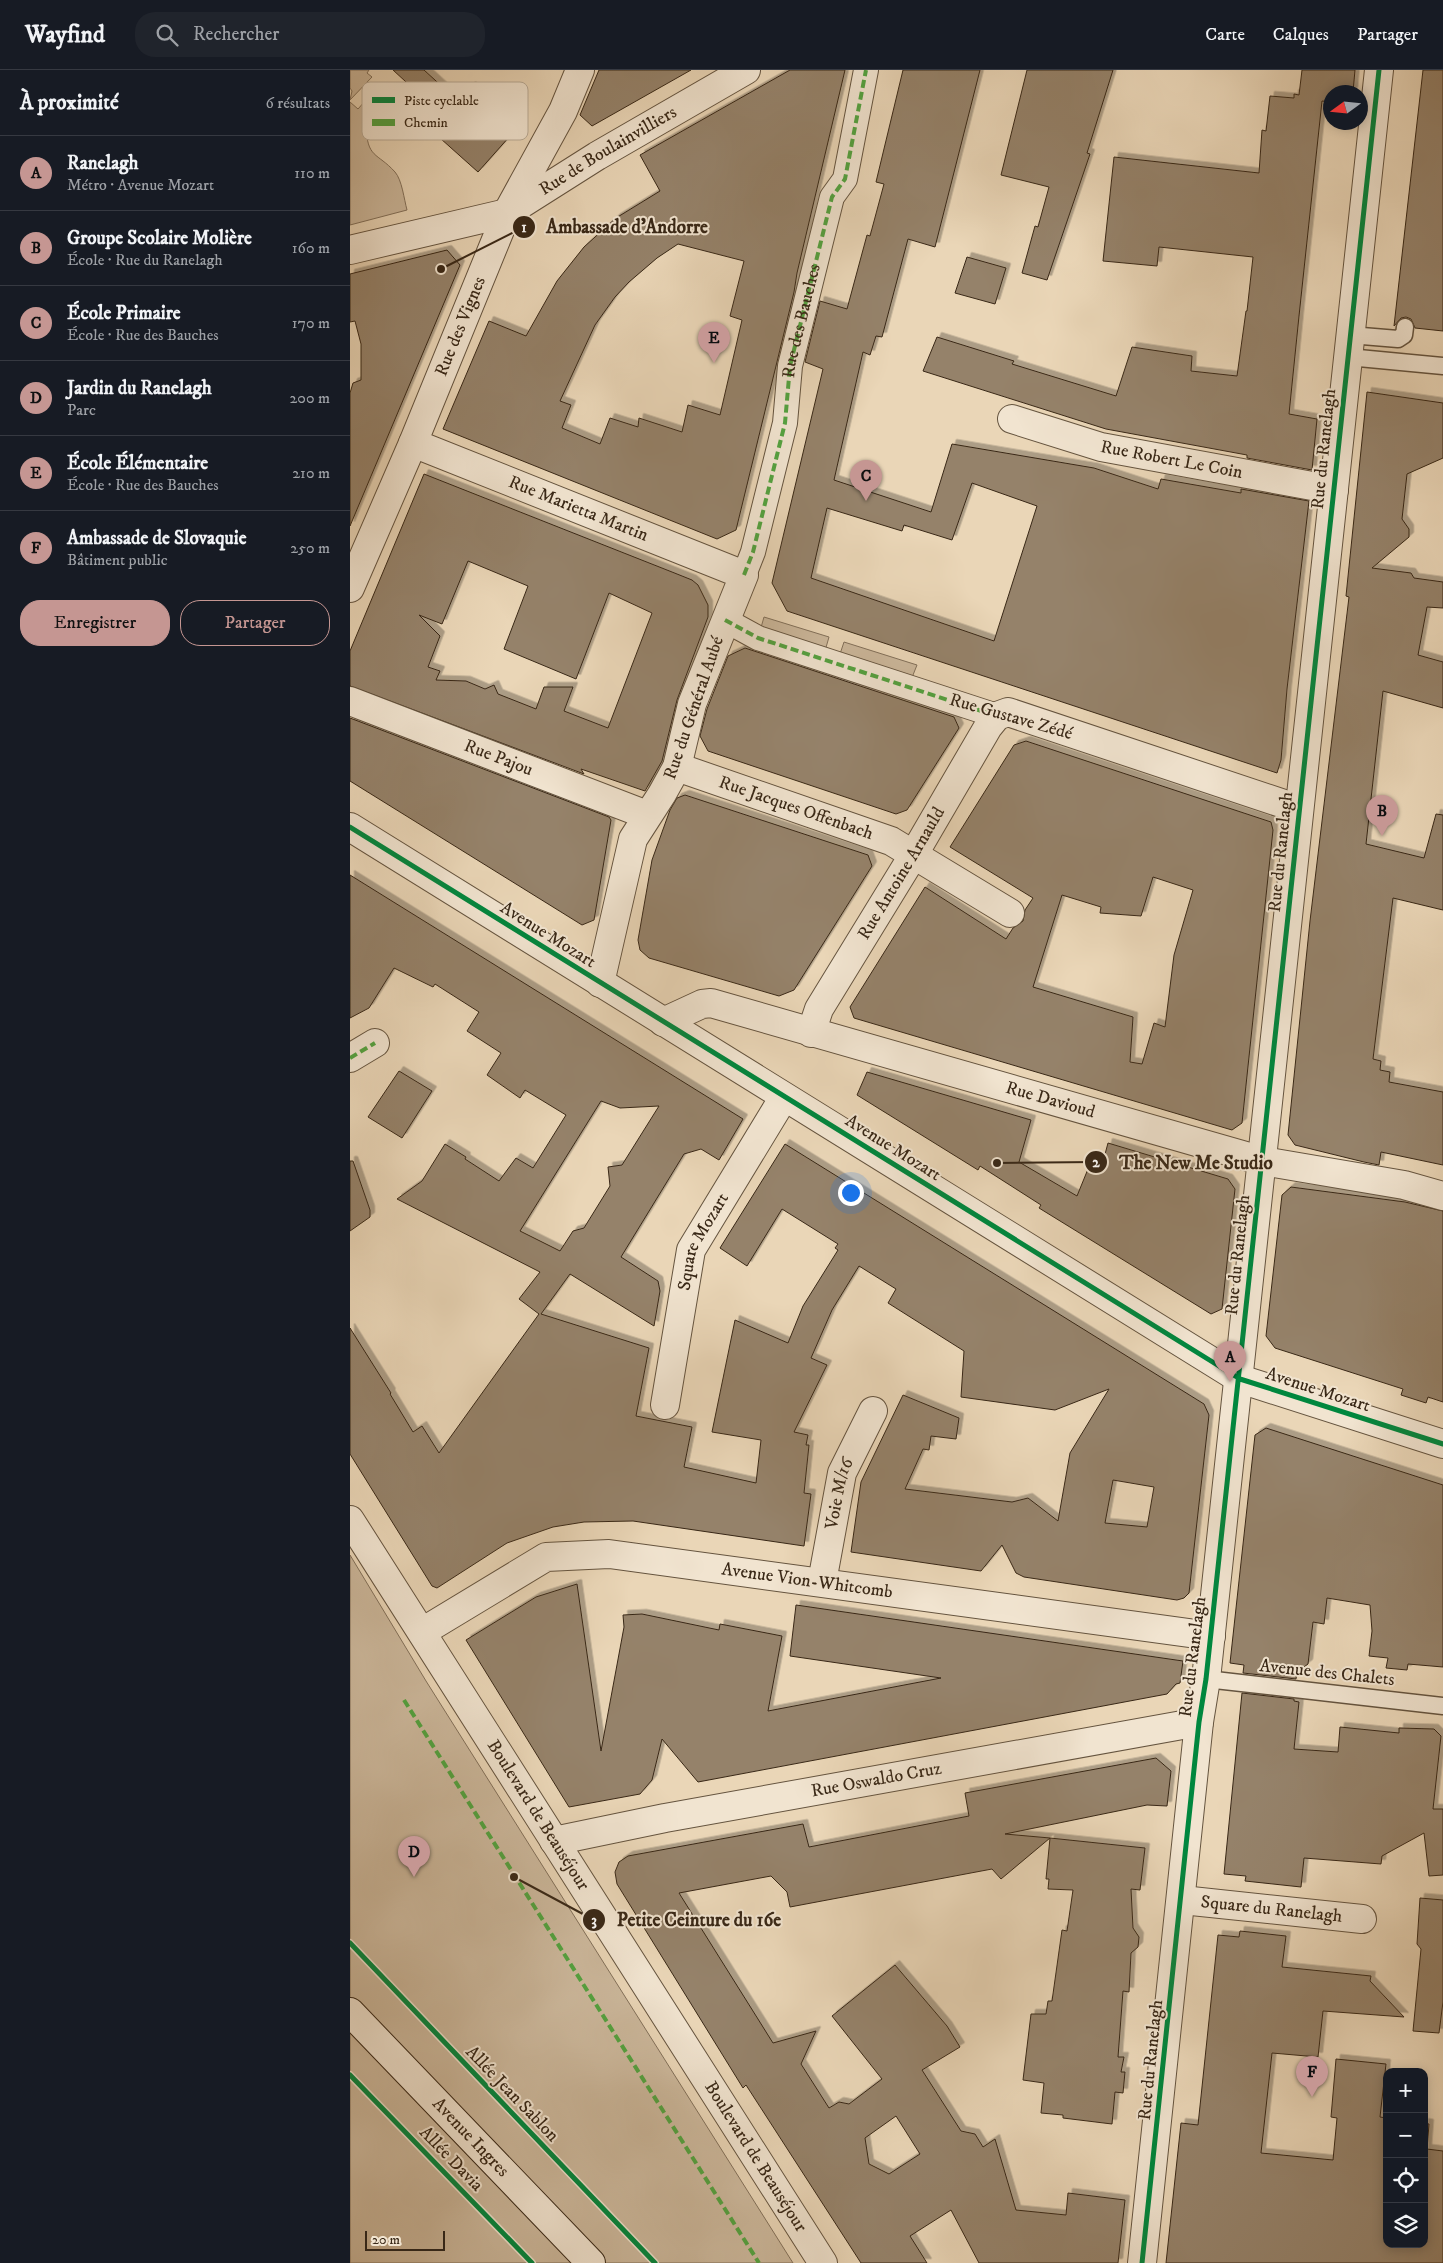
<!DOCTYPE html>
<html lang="fr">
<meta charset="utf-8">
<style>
body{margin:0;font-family:"IM FELL DW Pica",serif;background:#20242c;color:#f1f3f6}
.controls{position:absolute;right:15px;bottom:15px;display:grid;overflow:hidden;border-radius:10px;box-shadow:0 2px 12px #0003}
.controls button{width:45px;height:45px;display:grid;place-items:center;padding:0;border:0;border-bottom:1px solid #363941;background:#171b24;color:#f1f3f6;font:25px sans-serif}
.compass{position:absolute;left:973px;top:15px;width:45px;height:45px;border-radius:50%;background:#171b24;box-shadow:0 2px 12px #0003;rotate:255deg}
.scale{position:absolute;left:15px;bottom:12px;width:80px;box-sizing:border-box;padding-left:5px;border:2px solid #392817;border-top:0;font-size:14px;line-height:18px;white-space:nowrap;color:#392817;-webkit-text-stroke:4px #f1e4d0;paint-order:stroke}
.you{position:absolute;left:500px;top:1122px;width:18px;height:18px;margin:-12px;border:4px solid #fff;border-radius:50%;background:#1a73e8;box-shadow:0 0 0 8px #1a73e833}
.badge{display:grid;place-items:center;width:32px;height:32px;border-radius:50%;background:#c59692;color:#111;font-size:16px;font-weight:700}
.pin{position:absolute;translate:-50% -41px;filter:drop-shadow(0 1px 2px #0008)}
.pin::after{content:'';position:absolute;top:26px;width:18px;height:15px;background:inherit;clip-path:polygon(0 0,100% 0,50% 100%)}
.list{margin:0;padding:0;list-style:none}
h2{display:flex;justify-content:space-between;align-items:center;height:65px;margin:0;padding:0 20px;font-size:21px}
h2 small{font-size:16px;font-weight:400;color:#9ea1a6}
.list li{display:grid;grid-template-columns:32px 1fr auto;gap:15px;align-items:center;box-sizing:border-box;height:75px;padding:0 20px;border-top:1px solid #363941}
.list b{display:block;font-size:19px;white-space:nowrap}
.list p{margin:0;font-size:16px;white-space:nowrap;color:#9ea1a6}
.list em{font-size:16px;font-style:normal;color:#9ea1a6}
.actions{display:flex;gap:10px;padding:15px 20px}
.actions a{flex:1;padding:11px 0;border:1px solid #c59692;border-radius:20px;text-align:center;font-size:18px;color:#c59692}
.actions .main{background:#c59692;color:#111}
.icon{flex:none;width:28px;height:28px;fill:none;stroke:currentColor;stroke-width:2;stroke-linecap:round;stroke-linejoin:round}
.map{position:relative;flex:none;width:1093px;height:2193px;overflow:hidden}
header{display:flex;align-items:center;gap:30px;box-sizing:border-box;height:70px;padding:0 25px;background:#171b24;border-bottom:1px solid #363941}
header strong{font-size:24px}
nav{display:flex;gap:28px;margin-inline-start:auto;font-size:18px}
.search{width:350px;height:45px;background:#20242c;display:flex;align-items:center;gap:12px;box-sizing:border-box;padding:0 18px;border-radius:20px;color:#9ea1a6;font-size:19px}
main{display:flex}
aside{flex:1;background:#171b24}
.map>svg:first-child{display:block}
.green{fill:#ccb89c;stroke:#82705a}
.building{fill:#95826a;stroke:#392817;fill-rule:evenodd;filter:url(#shadow)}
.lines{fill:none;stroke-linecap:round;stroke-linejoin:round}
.service-casing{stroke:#65543f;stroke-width:19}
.pedestrian-casing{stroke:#65543f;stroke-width:26}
.minor-casing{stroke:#65543f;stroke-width:30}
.tertiary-casing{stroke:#65543f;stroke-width:30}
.secondary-casing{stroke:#392817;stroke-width:30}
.service{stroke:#f1e4d0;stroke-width:16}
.pedestrian{stroke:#f1e4d0;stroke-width:24}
.minor{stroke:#f1e4d0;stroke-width:28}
.tertiary{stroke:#f1e4d0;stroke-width:28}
.secondary{stroke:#f1e4d0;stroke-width:28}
.quiet{stroke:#53a340;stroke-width:4;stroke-dasharray:8 4;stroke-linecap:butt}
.cycleway-casing{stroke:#f1e4d0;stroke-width:8}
.cycleway{stroke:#00873e;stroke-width:5}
.labels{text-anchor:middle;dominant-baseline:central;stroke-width:4;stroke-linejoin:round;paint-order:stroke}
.street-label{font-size:18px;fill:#392817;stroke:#f1e4d0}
.key{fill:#f1e4d0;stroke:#baac98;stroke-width:1}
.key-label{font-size:14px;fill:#392817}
.leader{fill:none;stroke:#392817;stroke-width:2}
.callout-dot{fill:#392817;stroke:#f1e4d0;stroke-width:2}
.mark-label{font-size:15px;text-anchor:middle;font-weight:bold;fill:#fff}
.callout-label{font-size:19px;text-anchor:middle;font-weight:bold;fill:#392817;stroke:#f1e4d0;stroke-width:4;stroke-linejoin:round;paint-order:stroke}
</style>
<header>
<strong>Wayfind</strong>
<div class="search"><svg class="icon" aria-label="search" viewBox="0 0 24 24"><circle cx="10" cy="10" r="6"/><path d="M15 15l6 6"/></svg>Rechercher</div>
<nav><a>Carte</a><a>Calques</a><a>Partager</a></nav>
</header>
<main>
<aside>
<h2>À proximité<small>6 résultats</small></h2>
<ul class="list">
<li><span class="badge">A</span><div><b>Ranelagh</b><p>Métro · Avenue Mozart</p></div><em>110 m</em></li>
<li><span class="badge">B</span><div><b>Groupe Scolaire Molière</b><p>École · Rue du Ranelagh</p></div><em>160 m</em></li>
<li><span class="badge">C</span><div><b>École Primaire</b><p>École · Rue des Bauches</p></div><em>170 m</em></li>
<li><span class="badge">D</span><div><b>Jardin du Ranelagh</b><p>Parc</p></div><em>200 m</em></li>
<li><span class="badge">E</span><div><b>École Élémentaire</b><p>École · Rue des Bauches</p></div><em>210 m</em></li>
<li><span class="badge">F</span><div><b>Ambassade de Slovaquie</b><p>Bâtiment public</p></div><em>250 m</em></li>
</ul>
<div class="actions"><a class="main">Enregistrer</a><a>Partager</a></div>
</aside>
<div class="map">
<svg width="1093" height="2193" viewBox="0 0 1093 2193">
<defs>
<filter id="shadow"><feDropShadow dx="4.5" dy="-4.5" stdDeviation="0" flood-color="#0004"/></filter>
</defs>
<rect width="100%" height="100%" fill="#ead6b7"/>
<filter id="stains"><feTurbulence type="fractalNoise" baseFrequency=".004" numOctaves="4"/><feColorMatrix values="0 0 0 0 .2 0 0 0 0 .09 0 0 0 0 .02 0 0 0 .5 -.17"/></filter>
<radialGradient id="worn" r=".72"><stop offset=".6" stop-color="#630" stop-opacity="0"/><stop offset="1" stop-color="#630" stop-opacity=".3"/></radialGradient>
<!-- green -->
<path class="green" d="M0,0H19L17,3L22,7L0,30L2,21L0,18Z
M30,14L37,25L33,30V35L16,55C17,89 27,82 45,102C52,110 54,129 57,140L0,155V32L8,39Z
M414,547L479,567L475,581L410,561Z
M494,572L567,595L561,610L489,587Z
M0,1485L76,1611L443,2193H0Z"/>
<!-- building -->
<path class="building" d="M43,0H74L109,32L121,16L168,57L128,102L81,60L93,46Z
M249,0H341L242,56L230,45Z
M440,0H495L447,203L444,222L386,460L367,469L93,359L139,251L176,266L207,211L234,177L266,148L310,121L290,85ZM328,174L394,191L380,246L392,250L370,345L338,335L332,362L289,348L288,357L260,348L250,374L212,358L221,335L210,331L245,255L265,227L279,212L307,188Z
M553,0H630L585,177L558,169L532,267L526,266L520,285L513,282L484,410L581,442L602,374L744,398L808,419L811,409L891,423V419L959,431L937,619L931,690L927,703L437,541L422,513L473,299L455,292L470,231L497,239L517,165L520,166L534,114L526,112ZM622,413L687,436L644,571L461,508L477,438L552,461L554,455L602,470Z
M677,0H763L737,83L740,84L697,210L672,203L685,156L688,157L699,117L651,105Z
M952,0H1005L1003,22H980V32L972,31L949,246L939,344L967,349L962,400L897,388V385L756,359L573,301L587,267L664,291L662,294L766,326L782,277L842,286L841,301L887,306L896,241H897L903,187L809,177L807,196L753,191L764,87L909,103L912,60L916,61L920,26L944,28V24L949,25Z
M1073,0H1093V261L1065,258L1061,249L1056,247L1051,248L1044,256Z
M97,180L110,195L0,456V323L3,313L11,310V274L5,251L0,252V204Z
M617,187L656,198L645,234L605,223Z
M1017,322L1093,333V388L1057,404L1052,449L1059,459V467L1022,498L1061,503L1064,508L1093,512V538L1077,537L1068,585L1093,592V638L1033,621L1016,774L1074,788L1086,744L1093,745V840L1043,828L1023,989L1031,991L1030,1000L1040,1002L1039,1012L1093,1022V1095L1031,1082L1029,1095L1014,1092L945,1075L938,1065L960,851L999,527L996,526Z
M74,404L322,502L342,510L348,515L358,535V547L327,630L312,691L295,721L231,699L234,704L0,616V581ZM118,491L178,516L154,579L226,609L259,523L302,543L258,658L214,641L223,617H194L186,639L148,624L144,615L135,619L116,611L86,610L90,601L78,597L90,566L69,545L92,554Z
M395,578L604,647L609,658L557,740L546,744L358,681L350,666L357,639L378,586Z
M0,648L259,747L261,750L244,850L232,855L0,711Z
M676,671L921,752L923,760L892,1053L882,1060L504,948L500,937L575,817L656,869L663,858L673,851L675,840L683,828L600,777L664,675ZM803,807L843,820L824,885L815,957L804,953L792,994L780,992L783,947L683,917L712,825L751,837L750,843L791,846Z
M335,725L518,785L522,796L444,920L429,926L299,888L290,880L288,870L302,790L320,740L327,728Z
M0,805L393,1049L369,1090L351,1079L334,1084L271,1187L308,1211L310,1221L304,1256L220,1204L191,1244L299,1278L286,1346L342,1357L334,1397L406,1413L411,1370L362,1362L385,1250L438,1273L453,1236L488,1180L485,1178L488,1174L432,1139L397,1196L370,1178L435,1074L854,1334L859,1345L839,1523L834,1528L827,1530L674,1507L666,1503L652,1475L631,1501L501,1482L511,1412L553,1325L609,1348L606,1369L581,1366L579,1380L573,1379L555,1419L662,1432L678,1428L708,1451L720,1383L759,1319L705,1340L611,1327L614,1281L538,1233L546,1219L509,1196L482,1240L461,1288L477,1295L444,1362L458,1365L456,1375H459L454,1423L461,1424L454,1476L283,1451L234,1452L203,1457L157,1473L87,1518L82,1516L0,1384V1258L41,1323L40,1324L63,1362L72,1356L89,1383L189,1244L169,1229L190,1202L47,1129L72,1111L95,1074L116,1087L115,1089L149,1111L166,1088L183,1098L216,1045L175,1020L170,1028L137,1005L151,983L117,961L129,942L85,914L83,917L44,898L19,938L0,948ZM251,1031L270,1038L309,1036L272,1095L258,1097L260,1116L234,1158L223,1161L210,1181L170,1161ZM763,1410L804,1417L797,1457L755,1453Z
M49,1001L82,1021L52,1068L18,1047Z
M517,1002L681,1050L669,1092L727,1126L738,1099L750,1103L758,1073L878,1109L885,1119L872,1239L861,1244L689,1138L691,1135L630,1096L628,1100L507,1025Z
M0,1091H3L20,1140V1147L0,1161Z
M941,1117L1055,1132L1093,1141V1332L1078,1327L1076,1333L1051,1325L1053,1319L925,1278L916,1266L932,1125Z
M916,1358L1093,1415V1597L1058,1594L1057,1600L1036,1598L1038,1588L1019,1586L1022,1561L1020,1535L977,1528L974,1554L963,1552L958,1594L947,1602L946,1609L893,1603L894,1595L880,1593L905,1365Z
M227,1514L251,1681L274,1557L273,1545L292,1544L369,1560L370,1554L432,1566L418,1641L591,1608L440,1586L446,1535L833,1591L830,1613L826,1614L817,1624L348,1712L312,1669L302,1710L290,1724L219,1737L116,1570L186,1527Z
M892,1623L944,1629V1631L949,1632L944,1679L988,1682L990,1657L1049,1663V1658L1084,1659L1091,1666L1083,1739H1093V1805L1079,1806L1074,1763L1032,1786L1031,1794L954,1788L951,1817L895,1811L896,1806L874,1804Z
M806,1688L821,1701L817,1736L797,1735L655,1764L700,1768L651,1809L642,1799L440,1837L437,1822L421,1806L329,1823L423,1973L466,1961L451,1994L479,2038L489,2032L499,2034L532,2009L482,1946L545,1895L597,1956L610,1977L572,2000L611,2061L625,2064L633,2077L645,2069L666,2140L716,2145L718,2123L775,2130L768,2193H629L601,2140L560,2166L577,2193H511L396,2015L393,2018L267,1814L265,1802L269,1792L278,1786L453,1754L459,1777L619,1746L615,1723ZM546,2046L570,2084L539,2104L519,2094L515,2068Z
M700,1768L795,1778L790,1820L781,1819L783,1858L789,1867L788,1877L781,1883L779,1922L773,1921L768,1987H774L771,2002H775L773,2023L765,2022L762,2054L713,2048V2045L691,2043L694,2013L673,2010L681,1944H696L698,1931H702L712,1860L717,1861L723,1820L698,1819L699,1809H696Z
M1070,1828L1093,1830V1932L1089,1963L1063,1961L1071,1879L1067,1874Z
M890,1861L936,1866L932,1897L1021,1906L1020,1911L1054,1947L973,1941L968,1987L922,1983L911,2083L983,2090L987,2048L981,2047L986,1989L1036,1994L1030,2047L1037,2048V2174H1074V2053L1079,2054L1077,2079L1093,2081V2193H816L831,2053L848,2055L868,1865L889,1867Z"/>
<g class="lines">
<!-- service casing -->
<g class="service-casing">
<path id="service" d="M1000,265L1048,269L1054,265L1055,257
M998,287L1093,296
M856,1609L1093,1636"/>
</g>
<!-- pedestrian casing -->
<g class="pedestrian-casing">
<path id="pedestrian" d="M394,505L403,482L435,353L440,296L482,127L495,109L516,0
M375,550L408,568L647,646"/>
</g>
<!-- minor casing -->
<g class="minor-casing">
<g id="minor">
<path id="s1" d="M0,180L157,143L247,86L396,0"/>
<path id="s2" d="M662,349L751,377L984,420"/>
<path id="s3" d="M63,373L394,505L342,634L327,697L312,724L283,769L250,913"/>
<path id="s4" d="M0,518L63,373L157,143L213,41L230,0"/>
<path id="s5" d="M0,631L297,745"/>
<path id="s6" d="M327,697L541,771L660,843"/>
<path id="s7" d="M313,952L352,934L361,933L913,1091L1054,1115L1093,1126"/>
<path id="s8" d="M461,963L469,939L564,784L638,657L647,646L658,642L949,739"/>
<path d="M0,988L25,973"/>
<path id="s9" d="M315,1335L341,1180L434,1027"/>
<path id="s10" d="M472,1512L492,1403L523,1341"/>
<path id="s11" d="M72,1562L196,1487L259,1484L861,1566"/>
<path id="s12" d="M204,1771L315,1748L849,1652"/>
<path id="s13" d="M832,1830L1012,1849"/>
<path d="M792,2193L849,1652L856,1609L1029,0"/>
</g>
</g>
<!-- tertiary casing -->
<g class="tertiary-casing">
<g id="tertiary">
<path d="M0,757L890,1309L1093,1374"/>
<path id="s14" d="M0,1450L473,2193"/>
</g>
</g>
<!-- secondary casing -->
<g class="secondary-casing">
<g id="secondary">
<path id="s15" d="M0,1942L241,2193"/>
</g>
</g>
<!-- service -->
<use href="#service" class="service"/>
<!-- pedestrian -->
<use href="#pedestrian" class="pedestrian"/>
<!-- minor -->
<use href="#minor" class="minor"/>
<!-- tertiary -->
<use href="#tertiary" class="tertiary"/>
<!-- secondary -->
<use href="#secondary" class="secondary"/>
<!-- quiet -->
<g class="quiet">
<path id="s16" d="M394,505L403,482L435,353L440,296L482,127L495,109L516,0"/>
<path d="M375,550L408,568L647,646"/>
<path d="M0,988L25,973"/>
<path d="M54,1630L409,2193"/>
</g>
<!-- cycleway casing -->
<g class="cycleway-casing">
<path id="cycleway" d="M0,757L890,1309L1093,1374
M0,1873L305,2193
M0,2005L182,2193
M792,2193L849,1652L856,1609L1029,0"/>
</g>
<!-- cycleway -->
<use href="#cycleway" class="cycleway"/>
</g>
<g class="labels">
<!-- street labels -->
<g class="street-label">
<text stroke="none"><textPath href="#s1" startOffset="280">Rue de Boulainvilliers</textPath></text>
<text stroke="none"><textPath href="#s16" startOffset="261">Rue des Bauches</textPath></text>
<text stroke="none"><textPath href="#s4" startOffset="284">Rue des Vignes</textPath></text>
<text transform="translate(974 379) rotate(-84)">Rue du Ranelagh</text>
<text stroke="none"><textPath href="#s2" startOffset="165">Rue Robert Le Coin</textPath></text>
<text stroke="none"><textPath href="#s3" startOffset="178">Rue Marietta Martin</textPath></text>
<text transform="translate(344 638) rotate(-71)">Rue du Général Aubé</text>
<text transform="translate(661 647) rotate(16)">Rue Gustave Zédé</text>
<text stroke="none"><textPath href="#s5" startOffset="159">Rue Pajou</textPath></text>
<text stroke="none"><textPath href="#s6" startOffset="126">Rue Jacques Offenbach</textPath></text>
<text transform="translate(931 782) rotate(-84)">Rue du Ranelagh</text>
<text stroke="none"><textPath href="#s8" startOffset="184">Rue Antoine Arnauld</textPath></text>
<text transform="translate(198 865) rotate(32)">Avenue Mozart</text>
<text stroke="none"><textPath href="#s7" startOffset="405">Rue Davioud</textPath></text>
<text transform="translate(543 1078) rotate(32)">Avenue Mozart</text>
<text stroke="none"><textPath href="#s9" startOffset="169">Square Mozart</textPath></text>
<text transform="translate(888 1185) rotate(-84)">Rue du Ranelagh</text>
<text transform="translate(968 1320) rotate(18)">Avenue Mozart</text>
<text stroke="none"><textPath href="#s10" startOffset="90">Voie M/16</textPath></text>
<text stroke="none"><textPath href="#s11" startOffset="408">Avenue Vion-Whitcomb</textPath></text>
<text transform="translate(843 1587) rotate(-83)">Rue du Ranelagh</text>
<text transform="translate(977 1603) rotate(6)">Avenue des Chalets</text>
<text stroke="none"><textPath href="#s12" startOffset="328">Rue Oswaldo Cruz</textPath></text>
<text stroke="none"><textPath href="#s14" startOffset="350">Boulevard de Beauséjour</textPath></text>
<text stroke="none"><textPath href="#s13" startOffset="90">Square du Ranelagh</textPath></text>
<text transform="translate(801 1990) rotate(-84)">Rue du Ranelagh</text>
<text transform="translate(162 2024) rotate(46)">Allée Jean Sablon</text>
<text stroke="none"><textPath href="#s15" startOffset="174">Avenue Ingres</textPath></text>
<text stroke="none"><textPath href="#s14" startOffset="755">Boulevard de Beauséjour</textPath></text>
<text transform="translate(101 2089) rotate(46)">Allée Davia</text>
</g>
</g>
<!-- legend -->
<rect x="12" y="12" width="166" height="58" rx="8" class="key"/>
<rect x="22" y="27" width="23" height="6" fill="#00873e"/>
<rect x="22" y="49" width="23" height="7" fill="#53a340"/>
<g class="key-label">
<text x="54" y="35">Piste cyclable</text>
<text x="54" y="57">Chemin</text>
</g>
<!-- callouts -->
<path class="leader" d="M91 199L174 157M647 1093L746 1092M164 1807L244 1850"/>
<g class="callout-dot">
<circle cx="91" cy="199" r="5"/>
<circle cx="647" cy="1093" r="5"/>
<circle cx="164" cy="1807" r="5"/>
<circle cx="174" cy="157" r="12"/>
<circle cx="746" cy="1092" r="12"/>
<circle cx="244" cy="1850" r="12"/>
</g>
<g class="mark-label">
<text x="174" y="162">1</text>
<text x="746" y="1097">2</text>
<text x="244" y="1855">3</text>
</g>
<g class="callout-label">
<text x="277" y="163">Ambassade d'Andorre</text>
<text x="846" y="1099">The New Me Studio</text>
<text x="349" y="1856">Petite Ceinture du 16e</text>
</g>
<rect width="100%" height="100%" filter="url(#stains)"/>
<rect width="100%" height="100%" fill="url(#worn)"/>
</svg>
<div class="controls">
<button>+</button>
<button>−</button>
<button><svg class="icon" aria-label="locate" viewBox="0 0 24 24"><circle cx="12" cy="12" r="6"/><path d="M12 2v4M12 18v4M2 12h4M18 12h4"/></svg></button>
<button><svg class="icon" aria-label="layers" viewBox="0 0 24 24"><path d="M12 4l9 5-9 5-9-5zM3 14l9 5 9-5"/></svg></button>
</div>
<svg class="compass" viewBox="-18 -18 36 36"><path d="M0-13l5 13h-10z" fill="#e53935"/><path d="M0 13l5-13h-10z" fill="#9ea1a6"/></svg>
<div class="scale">20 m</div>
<div class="you"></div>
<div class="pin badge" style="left:880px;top:1312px">A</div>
<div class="pin badge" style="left:1032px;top:766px">B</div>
<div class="pin badge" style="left:516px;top:431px">C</div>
<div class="pin badge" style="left:64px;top:1807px">D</div>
<div class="pin badge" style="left:364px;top:293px">E</div>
<div class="pin badge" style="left:962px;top:2027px">F</div>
</div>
</main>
